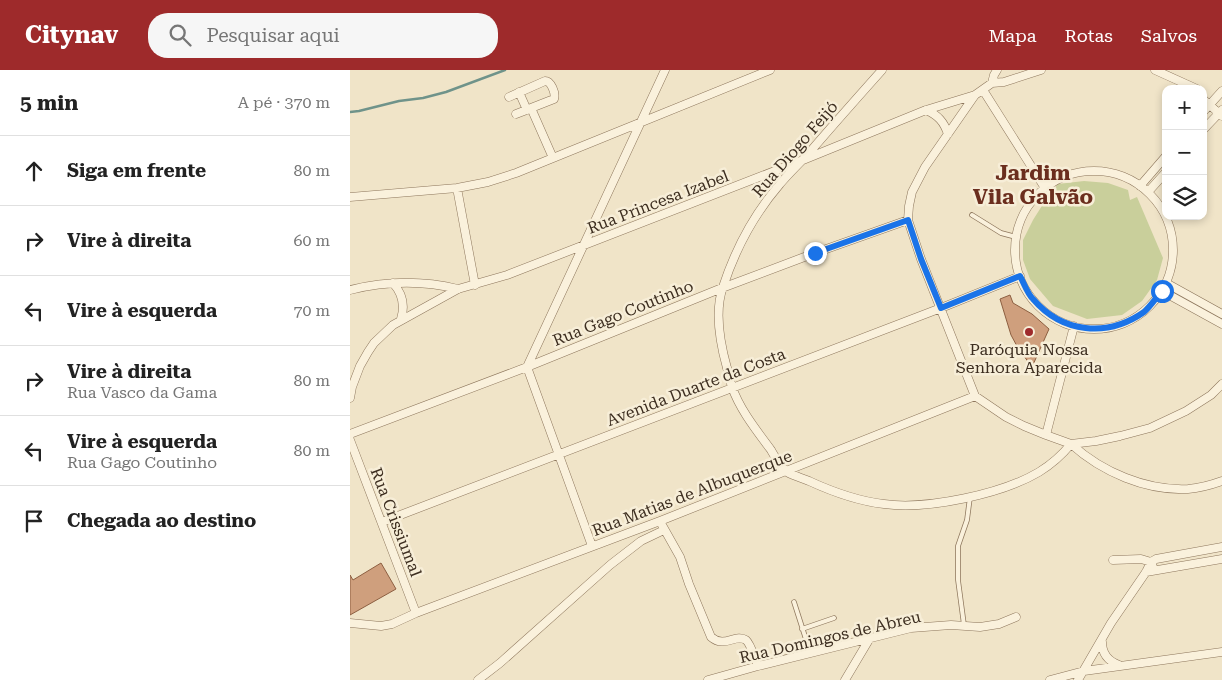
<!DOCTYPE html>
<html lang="pt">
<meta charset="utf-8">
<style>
body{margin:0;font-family:"Roboto Serif",serif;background:#f6f6f6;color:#222}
.controls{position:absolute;right:15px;top:15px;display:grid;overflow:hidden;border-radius:10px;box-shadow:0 2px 8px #0003}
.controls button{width:45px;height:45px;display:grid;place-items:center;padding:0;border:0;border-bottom:1px solid #e0e0e0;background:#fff;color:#222;font:25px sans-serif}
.stop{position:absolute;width:15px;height:15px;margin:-11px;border:4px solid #1a73e8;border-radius:50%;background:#fff}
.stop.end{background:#1a73e8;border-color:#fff;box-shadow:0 1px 5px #0008}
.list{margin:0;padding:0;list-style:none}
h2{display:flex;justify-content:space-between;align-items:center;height:65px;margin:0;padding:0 20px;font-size:21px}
h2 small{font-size:16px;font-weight:400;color:#767676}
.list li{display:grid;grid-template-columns:32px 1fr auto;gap:15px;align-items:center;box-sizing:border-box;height:70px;padding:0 20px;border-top:1px solid #e0e0e0}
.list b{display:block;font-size:19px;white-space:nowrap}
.list p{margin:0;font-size:16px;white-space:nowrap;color:#767676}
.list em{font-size:16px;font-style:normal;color:#767676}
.icon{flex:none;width:28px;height:28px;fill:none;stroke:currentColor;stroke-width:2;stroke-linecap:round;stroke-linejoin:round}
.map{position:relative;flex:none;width:872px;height:610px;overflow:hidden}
header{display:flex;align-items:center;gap:30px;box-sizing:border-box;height:70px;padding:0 25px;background:#9e2a2b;color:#fff}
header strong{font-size:24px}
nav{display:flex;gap:28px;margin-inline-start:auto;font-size:18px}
.search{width:350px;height:45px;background:#f6f6f6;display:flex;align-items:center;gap:12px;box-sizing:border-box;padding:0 18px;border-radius:20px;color:#767676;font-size:19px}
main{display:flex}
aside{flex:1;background:#fff}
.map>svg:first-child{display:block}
.green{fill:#c9cf9b}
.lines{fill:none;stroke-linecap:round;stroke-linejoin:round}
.stream{stroke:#6f938a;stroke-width:2.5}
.building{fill:#cf9f7d;stroke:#8d5f41}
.service-casing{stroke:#8d765c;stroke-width:5.5}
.minor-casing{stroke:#8d765c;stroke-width:9}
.service{stroke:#faf1dc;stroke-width:4}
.minor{stroke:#faf1dc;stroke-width:8}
.route{stroke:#1a73e8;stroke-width:6}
.poi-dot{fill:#9e2a2b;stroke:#f7eed8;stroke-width:2}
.labels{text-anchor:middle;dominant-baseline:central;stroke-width:5;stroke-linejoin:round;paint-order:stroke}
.street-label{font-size:16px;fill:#3d2e20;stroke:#f7eed8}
.poi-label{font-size:16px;fill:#3d2e20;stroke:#f7eed8}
.district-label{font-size:21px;font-weight:bold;fill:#6b2e1e;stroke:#f7eed8}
</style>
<header>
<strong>Citynav</strong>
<div class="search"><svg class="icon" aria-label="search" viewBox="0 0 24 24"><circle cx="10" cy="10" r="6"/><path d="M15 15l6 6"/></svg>Pesquisar aqui</div>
<nav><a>Mapa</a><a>Rotas</a><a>Salvos</a></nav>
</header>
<main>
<aside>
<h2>5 min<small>A pé · 370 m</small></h2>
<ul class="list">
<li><svg class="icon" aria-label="ahead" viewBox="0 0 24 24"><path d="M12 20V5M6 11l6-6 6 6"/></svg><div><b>Siga em frente</b></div><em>80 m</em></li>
<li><svg class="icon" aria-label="right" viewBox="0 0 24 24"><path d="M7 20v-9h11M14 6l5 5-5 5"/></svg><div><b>Vire à direita</b></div><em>60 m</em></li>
<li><svg class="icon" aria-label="left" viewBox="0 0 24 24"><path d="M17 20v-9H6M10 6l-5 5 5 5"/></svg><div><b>Vire à esquerda</b></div><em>70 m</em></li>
<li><svg class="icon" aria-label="right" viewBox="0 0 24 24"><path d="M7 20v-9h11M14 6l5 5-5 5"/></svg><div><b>Vire à direita</b><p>Rua Vasco da Gama</p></div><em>80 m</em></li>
<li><svg class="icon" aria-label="left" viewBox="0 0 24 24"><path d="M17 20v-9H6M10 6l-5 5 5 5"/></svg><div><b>Vire à esquerda</b><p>Rua Gago Coutinho</p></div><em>80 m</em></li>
<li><svg class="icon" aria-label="arrive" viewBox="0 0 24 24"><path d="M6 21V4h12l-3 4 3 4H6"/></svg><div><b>Chegada ao destino</b></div></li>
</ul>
</aside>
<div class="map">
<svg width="872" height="610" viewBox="0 0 872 610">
<rect width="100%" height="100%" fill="#f0e4c8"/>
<!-- green -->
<path class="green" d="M734,111L758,113L778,120L780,130L787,127L813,188L807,210L792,231L772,245L737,249L703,236L680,209L673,190V170L683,150L695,131L708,114Z"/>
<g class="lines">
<!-- stream -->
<path class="stream" d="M0,42L9,41L49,31L73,28L96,22L155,0"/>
</g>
<!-- building -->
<path class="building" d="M660,225L663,233L682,244L699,259L682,297L668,278L661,265L650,229Z
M31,493L46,519L0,545V505L3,510Z"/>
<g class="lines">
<!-- service casing -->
<g class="service-casing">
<path id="service" d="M622,145L651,163L666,167
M444,532L460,582
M614,555L608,510V476L617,450L620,427
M452,559L484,548"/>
</g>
<!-- minor casing -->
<g class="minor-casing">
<path id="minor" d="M532,0C507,28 483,55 459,83C450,93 439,103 430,114C405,143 385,180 373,217C364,242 370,273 377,298C379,304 380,311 382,317C390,340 407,361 421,380C425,387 431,398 437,402C444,406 452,408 459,411C483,422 507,431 534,434C577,440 652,424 689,402C702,394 712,385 721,374
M805,0L847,19
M642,13L644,5L647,0
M633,20L695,118
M169,22L177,40
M625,25L575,97L562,122L559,136L558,150L571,189L625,326L656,347L674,356L696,365L721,374L746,371L770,366L800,358L836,341L861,325L872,314
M159,27L195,11C201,11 206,23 204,29L181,38L203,88
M853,29L872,46
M576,40C588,45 594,52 598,64
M853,42L872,21
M166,44L179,39
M853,60L872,40
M665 180a79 79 0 1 1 158 0a79 79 0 1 1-158 0Z
M790,116L816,86
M107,118L125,215
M798,122L816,102
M0,127L107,118L138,112L166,103L420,0
M43,213C53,224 55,236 51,249
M816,213L872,244
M0,220C36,211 71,210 108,219
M812,221L872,254
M0,328L2,317L10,296L18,282L24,273L43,255L108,219L157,205L453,90L576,40L625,25L642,13L654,12L691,0
M0,364L177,297L372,218L465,183L558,150
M696,365L724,256
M0,370L66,543
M721,374C752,402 796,421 838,419C850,418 861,415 872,411
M32,452L591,238L670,206
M312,455L330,487L339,514L361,567C375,579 385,563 396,570C401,574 405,590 408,596
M242,476L177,297L315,0
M763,490L791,489L801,492L803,497
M796,502L872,489
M0,553L31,556L42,554L66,543L310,451L625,326
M752,572C752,584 758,591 769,595
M128,610L150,593L260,495L291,471L314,460
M358,610L408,596L561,558L601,555L630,557L649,554L666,547
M495,610L520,568
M700,610L734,601L872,582
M728,610L761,553L796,502L801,492L806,489L872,477"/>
</g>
<!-- service -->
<use href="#service" class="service"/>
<!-- minor -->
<use href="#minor" class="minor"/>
</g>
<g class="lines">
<!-- route -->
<path class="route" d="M465,183L558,150L571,189L591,238L670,206C674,213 677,223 683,229C712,263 757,268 794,242C800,237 806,228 812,221"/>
</g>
<!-- markers -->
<circle class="poi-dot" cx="679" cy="262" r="5"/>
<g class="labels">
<!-- street labels -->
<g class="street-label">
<text transform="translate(445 79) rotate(-49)">Rua Diogo Feijó</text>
<text transform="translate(308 132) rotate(-21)">Rua Princesa Izabel</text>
<text transform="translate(273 243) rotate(-22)">Rua Gago Coutinho</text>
<text transform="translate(346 317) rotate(-21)">Avenida Duarte da Costa</text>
<text transform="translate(342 423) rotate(-21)">Rua Matias de Albuquerque</text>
<text transform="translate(46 452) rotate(69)">Rua Crissiumal</text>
<text transform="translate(480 567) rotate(-13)">Rua Domingos de Abreu</text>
</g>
<!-- poi labels -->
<g class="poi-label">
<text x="679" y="279">Paróquia Nossa<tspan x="679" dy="18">Senhora Aparecida</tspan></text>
</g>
<!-- district labels -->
<g class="district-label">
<text x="683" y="103">Jardim<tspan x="683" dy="24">Vila Galvão</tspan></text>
</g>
</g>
</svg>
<div class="controls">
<button>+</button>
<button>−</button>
<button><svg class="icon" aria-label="layers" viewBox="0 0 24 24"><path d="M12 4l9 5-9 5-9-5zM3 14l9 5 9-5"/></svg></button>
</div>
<div class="stop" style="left:812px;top:221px"></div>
<div class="stop end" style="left:465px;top:183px"></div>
</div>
</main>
